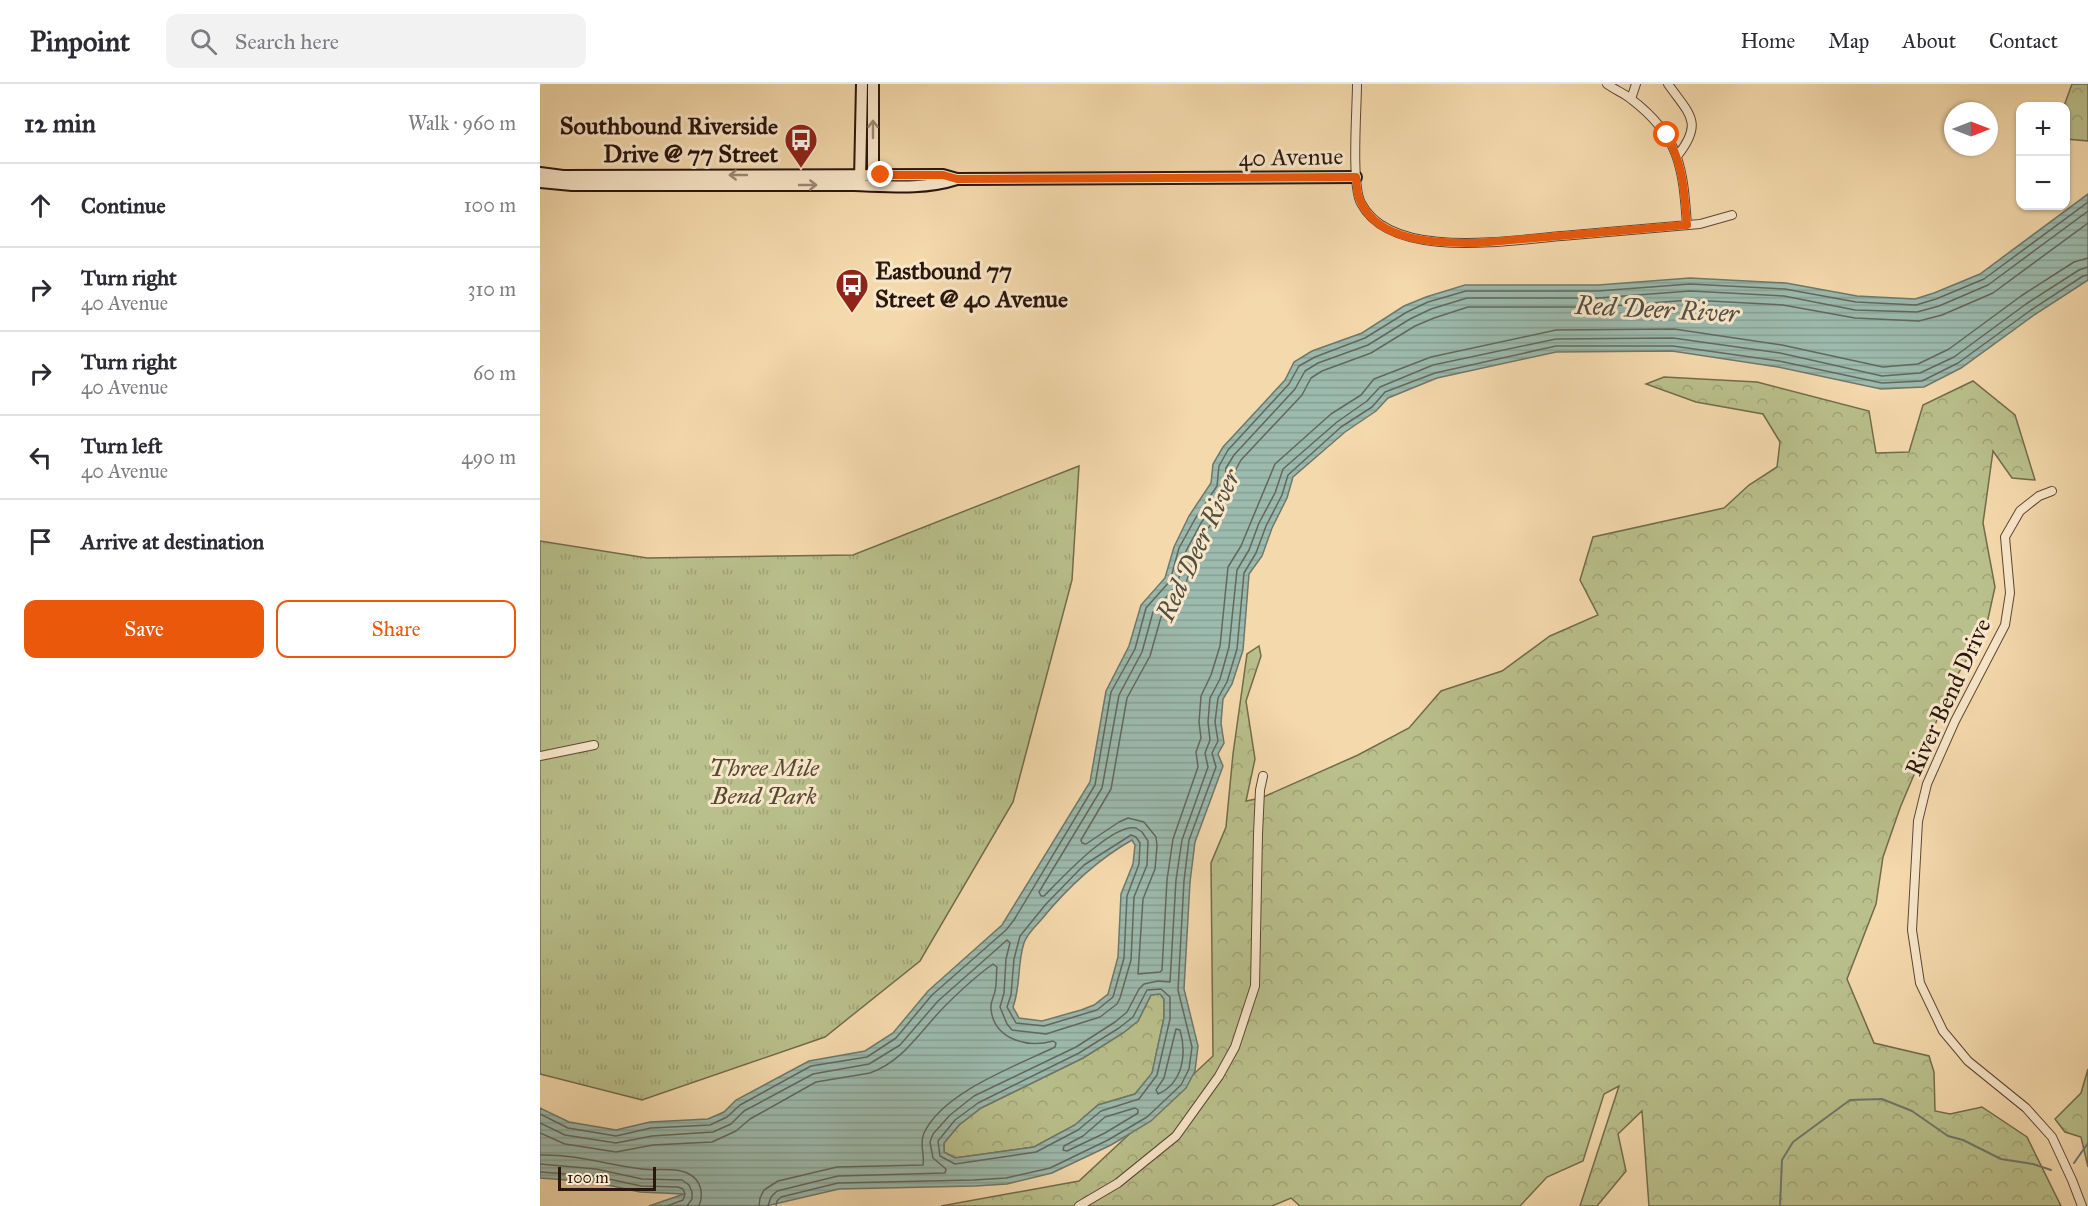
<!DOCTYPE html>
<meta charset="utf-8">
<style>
body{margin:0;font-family:"IM FELL Great Primer",serif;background:#f2f2f3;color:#2b2b33}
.controls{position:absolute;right:18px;top:18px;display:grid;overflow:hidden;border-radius:12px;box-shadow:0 2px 4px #0004}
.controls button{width:54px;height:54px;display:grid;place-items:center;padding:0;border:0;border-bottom:2px solid #e1e1e2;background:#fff;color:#2b2b33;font:30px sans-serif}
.compass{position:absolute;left:1404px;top:18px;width:54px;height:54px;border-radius:50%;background:#fff;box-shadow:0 2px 4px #0004;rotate:90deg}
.scale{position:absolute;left:18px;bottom:15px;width:98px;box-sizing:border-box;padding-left:6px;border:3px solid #2a160d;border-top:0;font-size:16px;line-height:21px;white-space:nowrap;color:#2a160d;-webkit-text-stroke:4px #f8e6c9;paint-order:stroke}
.stop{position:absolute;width:18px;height:18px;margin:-14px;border:4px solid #ea580c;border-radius:50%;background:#fff}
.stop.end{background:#ea580c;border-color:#fff;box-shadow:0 2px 6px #0008}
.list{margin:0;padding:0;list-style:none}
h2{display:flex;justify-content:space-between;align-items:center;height:78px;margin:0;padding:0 24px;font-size:26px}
h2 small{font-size:20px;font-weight:400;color:#7c7c81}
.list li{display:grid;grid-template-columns:39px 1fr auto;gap:18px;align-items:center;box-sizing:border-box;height:84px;padding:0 24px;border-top:2px solid #e1e1e2}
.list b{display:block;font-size:22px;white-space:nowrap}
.list p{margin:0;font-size:20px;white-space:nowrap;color:#7c7c81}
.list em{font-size:20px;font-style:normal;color:#7c7c81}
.actions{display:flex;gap:12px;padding:18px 24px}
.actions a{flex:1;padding:14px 0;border:2px solid #ea580c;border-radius:12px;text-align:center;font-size:21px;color:#ea580c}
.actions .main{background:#ea580c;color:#fff}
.icon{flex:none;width:33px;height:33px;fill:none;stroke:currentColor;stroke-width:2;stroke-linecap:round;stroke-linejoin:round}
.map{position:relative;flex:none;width:1548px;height:1122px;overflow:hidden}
header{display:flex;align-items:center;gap:36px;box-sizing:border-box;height:84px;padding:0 30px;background:#fff;border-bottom:2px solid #e1e1e2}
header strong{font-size:28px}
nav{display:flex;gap:33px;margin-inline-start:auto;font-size:21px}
.search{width:420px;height:54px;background:#f2f2f3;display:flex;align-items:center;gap:15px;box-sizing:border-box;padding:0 21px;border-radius:12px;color:#7c7c81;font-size:22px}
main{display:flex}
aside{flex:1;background:#fff}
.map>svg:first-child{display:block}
.forest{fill:url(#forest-crowns);stroke:#726b4c;stroke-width:1.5}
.park{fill:url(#park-tufts);stroke:#726b4c;stroke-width:1.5}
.water{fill:url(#water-rules);stroke:#6e786d;stroke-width:1.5;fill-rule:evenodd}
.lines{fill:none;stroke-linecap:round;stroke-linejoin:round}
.shore{stroke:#63685d;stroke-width:1.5}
.stream{stroke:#6e786d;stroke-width:2}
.street-casing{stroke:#5c4735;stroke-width:10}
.secondary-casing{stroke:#2a160d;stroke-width:14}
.street{stroke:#f8e6c9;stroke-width:8}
.secondary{stroke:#f8e6c9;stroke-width:10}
.oneway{stroke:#9b8874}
.route{stroke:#ea580c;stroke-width:8}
.labels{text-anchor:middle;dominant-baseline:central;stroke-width:6;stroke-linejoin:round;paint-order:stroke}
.poi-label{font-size:24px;font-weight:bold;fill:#2a160d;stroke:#f8e6c9;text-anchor:end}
.street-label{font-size:24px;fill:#2a160d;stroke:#f8e6c9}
.park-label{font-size:24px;font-style:italic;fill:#554933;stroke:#f8e6c9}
.water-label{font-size:26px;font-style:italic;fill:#524f45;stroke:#f8e6c9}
</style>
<header>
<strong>Pinpoint</strong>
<div class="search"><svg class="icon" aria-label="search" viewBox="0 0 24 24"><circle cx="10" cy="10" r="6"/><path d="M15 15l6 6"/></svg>Search here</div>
<nav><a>Home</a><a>Map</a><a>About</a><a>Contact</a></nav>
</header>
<main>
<aside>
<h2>12 min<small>Walk · 960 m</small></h2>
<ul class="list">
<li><svg class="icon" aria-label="ahead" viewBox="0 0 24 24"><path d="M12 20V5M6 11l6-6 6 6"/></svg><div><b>Continue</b></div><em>100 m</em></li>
<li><svg class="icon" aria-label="right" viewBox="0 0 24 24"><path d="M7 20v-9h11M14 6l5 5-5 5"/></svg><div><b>Turn right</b><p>40 Avenue</p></div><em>310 m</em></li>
<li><svg class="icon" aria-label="right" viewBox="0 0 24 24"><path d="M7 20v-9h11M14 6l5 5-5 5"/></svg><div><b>Turn right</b><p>40 Avenue</p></div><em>60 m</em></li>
<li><svg class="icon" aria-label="left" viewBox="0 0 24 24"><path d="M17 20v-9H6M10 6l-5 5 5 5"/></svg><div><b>Turn left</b><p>40 Avenue</p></div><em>490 m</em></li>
<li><svg class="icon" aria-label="arrive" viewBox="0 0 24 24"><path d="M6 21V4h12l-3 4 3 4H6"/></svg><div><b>Arrive at destination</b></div></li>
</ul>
<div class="actions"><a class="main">Save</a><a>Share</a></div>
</aside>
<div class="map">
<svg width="1548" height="1122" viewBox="0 0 1548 1122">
<defs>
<pattern id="forest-crowns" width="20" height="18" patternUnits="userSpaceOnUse" patternTransform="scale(1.5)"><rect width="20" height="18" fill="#b9c08b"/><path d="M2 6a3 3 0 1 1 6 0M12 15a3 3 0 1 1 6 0" fill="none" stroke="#9fa477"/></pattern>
<pattern id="park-tufts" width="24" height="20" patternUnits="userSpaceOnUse" patternTransform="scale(1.5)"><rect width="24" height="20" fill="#b9c08b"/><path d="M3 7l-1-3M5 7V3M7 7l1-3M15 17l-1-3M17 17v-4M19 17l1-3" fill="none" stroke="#9fa477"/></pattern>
<pattern id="water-rules" width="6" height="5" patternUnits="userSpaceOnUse" patternTransform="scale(1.5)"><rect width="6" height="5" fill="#9cbaad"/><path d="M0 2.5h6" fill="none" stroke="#879f94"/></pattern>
</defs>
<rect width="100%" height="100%" fill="#f4d9ac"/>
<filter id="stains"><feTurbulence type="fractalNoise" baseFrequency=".00333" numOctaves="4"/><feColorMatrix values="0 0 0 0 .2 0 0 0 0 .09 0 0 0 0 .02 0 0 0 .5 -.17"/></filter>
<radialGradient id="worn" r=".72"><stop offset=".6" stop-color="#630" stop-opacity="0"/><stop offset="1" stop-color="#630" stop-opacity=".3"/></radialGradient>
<!-- forest -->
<path class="forest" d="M1532,0H1548V57L1526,55L1524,22Z
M1124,293L1217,298L1329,327L1336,369L1369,368L1383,321L1433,297L1475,331L1495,396L1472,394L1453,367L1443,439L1455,503L1446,544L1413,598L1360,724L1343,773L1336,820L1307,895L1334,959L1389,972L1394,988L1395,1027L1410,1030L1442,1023L1487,1053L1521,1122H1109L1102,1027L1078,1050L1086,1087L1057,1122H1040L1079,1002L1064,1010L1043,1077L1007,1093L980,1122H760L751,1114L732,1122H401L539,1097L673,972L671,779L686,743L693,670L707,570L719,562L721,572L706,617L715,675L706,717L721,714L818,671L869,644L901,607L962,587L1010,552L1058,531L1040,496L1053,453L1184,424L1209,401L1237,383L1240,358L1223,330L1156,318L1106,300Z
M620,910L624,915V934L612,990L595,1010L558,1021L535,1041L494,1063L415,1074L404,1068V1059L419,1041L441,1024L543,974L583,949L598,937L611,911Z
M1548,985V1083L1541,1053L1525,1048L1515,1035L1541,1009Z"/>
<!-- park -->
<path class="park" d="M539,382L532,496L473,718L380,877L285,953L102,1016L0,990V457L107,474L313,471Z"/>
<!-- water -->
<path class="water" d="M1548,110V196L1494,231L1421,284L1384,303L1341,305L1238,283L1132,267L1016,268L897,294L848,314L836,327L805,348L753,393L747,414L732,444L722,472L709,490L703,566L692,600L683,615L681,639L684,659L678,670L683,682L655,758L650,798L644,905L658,962L655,987L646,1004L611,1037L571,1061L512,1089L467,1100L435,1102L299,1105L226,1122H109L144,1110L100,1108L54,1098L0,1094V1024L29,1038L76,1046L110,1038L168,1035L184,1028L196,1016L269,977L325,967L353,949L388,907L462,841L550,698L566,607L589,562L601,521L625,494L634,463L649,432L671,399L673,380L683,363L745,296L754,278L772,267L822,249L864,222L886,213L925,201H1058L1150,194L1246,199L1317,212L1375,215L1394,209L1440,190ZM592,756L595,761L593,780L581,810L578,873L568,910L554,921L541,926L502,937L479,934L473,923C481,902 477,880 484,859C487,850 495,843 501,836C527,804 555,777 592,756ZM620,910L624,915V934L612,989L595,1010L558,1021L535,1041L494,1063L415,1074L404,1068V1059L419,1041L441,1024L543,974L583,949L598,937L611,911Z"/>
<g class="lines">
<!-- shore -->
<path class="shore" d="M1548,139L1453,209L1402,231L1379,237L1315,234L1243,221L1150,216L1059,223H928L894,234L875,242L831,269L782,287L771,294L762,311L701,376L695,387L692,409L669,443L655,471L644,505L621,533L610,572L587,614L571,705L541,756L542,759L546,760L579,738L588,734L604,738L616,753L617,762L615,785L603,815L598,890L620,888L622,886L627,796L633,755L658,683L656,668L661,654L659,638L661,612L671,591L680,562L688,483L701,462L735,380L791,330L821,311L834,295L891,273L1016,246L1134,245L1242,261L1343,283L1378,280L1409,265L1481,212L1534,178L1548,174
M591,751L596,753L600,759L599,780L587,812L584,874L573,913L557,926L504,942L476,939L467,923L471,911L474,875L480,852L506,820L544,781Z
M621,905L630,913V935L617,991L599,1015L561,1027L538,1046L496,1068L415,1080L400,1072L398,1057L415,1036L438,1019L539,969L579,944L593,933L607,906Z
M636,945L640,946C647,970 643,999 618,1010L616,1006L624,994Z
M595,1024L598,1026V1029L565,1049L527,1067L523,1066L524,1062L543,1052L565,1033Z
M0,1030L28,1044L76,1052L111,1044L170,1041L187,1033L200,1021L271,982L327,973L356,954L392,911L466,846L474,836L555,701L571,608L595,565L606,524L630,497L639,464L655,435L677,402L679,382L688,366L749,300L759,282L775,273L825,254L867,228L888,218L926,207H1058L1150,200L1245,205L1316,218L1376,221L1396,215L1444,195L1548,118
M0,1039L25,1051L76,1059L112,1052L173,1048L191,1040L204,1027L273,990L329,980L360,961L398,917L467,856L470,859L466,875L464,909L460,923L467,940L472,946L506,950L560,933L577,920L580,914L591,876L594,813L607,781L608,757L602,748L596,744C572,739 521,795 504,812H501L499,808L562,704L579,611L602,568L613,528L637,501L646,467L661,439L684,405L686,384L694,371L755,305L765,287L778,279L828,261L870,235L891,225L927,214H1058L1150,207L1244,212L1315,226L1377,228L1399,222L1448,201L1548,127
M0,1049L25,1060L76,1068L113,1061L172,1058L196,1047L210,1035L276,998L330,989C364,977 381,946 405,922C419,908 436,892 453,880L457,883C456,891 457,899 455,907C454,913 450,918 451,925C454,956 488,964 513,957L516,959L515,963C476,982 403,1008 384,1049C379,1060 385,1071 383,1081L297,1083L238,1097L224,1106L220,1114L219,1122
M0,1071C36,1070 68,1081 102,1085C117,1087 136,1083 149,1090C161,1096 164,1110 159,1122
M0,1080L56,1085L102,1095L142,1096L149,1101L152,1108V1115L147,1122
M0,1088L55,1092L101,1102L138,1103L143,1105L145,1110L143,1116L127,1122
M228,1122L231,1113L237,1107L298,1092L405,1089L406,1085L393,1074L390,1058L393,1050L410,1031L434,1012L536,963L575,938L587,928L599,905L604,900L618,897L630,898L636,796L642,756L668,683L665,669L670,656L668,638L670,614L680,595L689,563L697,486L709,466L719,439L735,409L743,385L797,338L827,317L840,303L893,281L1016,255L1133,254L1240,269L1342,292L1380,289L1414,273L1486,220L1539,186L1548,183
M236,1122L237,1117L241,1113L298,1099L434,1096L466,1094L510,1084L568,1056L607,1033L641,1001L649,985L652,963L638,906L644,797L649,756L676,683L672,669L678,657L675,638L678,614L687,598L697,565L704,489L716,469L726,442L742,411L748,391L801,343L832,323L845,308L895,289L1016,262H1133L1239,277L1342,299L1382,297L1418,279L1491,226L1543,192L1548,191"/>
<!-- stream -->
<path class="stream" d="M1534,1079L1548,1059
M1240,1122L1242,1076L1253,1058L1310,1016L1342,1015L1372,1027L1408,1052L1423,1056L1461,1075L1493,1080L1511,1086"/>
<!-- street casing -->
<g class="street-casing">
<path id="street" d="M817,0C817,25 811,100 821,119C851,177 969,156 1022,152C1068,148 1114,144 1160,140L1192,131
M1067,0C1075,6 1084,9 1091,15C1140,52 1143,84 1147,141
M1128,0C1149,30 1164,38 1138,71
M1091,15L1096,0
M1512,407L1499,412L1480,427L1465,453L1470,509L1465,541L1415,637L1387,700L1378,737L1372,846L1380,899L1403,947L1428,977L1486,1024L1512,1053L1532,1096L1542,1122
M0,672L54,661
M539,1122L578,1099L636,1052L679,992L695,963L715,902L718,750L720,706L723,692"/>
</g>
<!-- secondary casing -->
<g class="secondary-casing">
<path id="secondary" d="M0,89L23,92L403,91L417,95L816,93
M320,96L322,0
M333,96V0
M0,98L32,101H314C348,102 383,106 417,95"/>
</g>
<!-- street -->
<use href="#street" class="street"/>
<!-- secondary -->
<use href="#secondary" class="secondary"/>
</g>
<!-- one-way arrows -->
<defs><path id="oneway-shaft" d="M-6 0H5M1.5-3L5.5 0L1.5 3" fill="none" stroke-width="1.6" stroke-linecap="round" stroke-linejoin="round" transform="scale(1.5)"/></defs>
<g class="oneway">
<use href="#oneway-shaft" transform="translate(333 45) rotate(-90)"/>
<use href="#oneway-shaft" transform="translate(198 91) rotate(180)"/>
<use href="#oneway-shaft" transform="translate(268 101)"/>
</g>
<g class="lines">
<!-- route -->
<path class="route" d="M341,91H403L417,95L816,93C817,101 816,109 820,116C837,159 899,159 937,159L1147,141C1144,106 1144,84 1127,51"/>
</g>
<!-- icons -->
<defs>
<g id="bus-pin" transform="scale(1.725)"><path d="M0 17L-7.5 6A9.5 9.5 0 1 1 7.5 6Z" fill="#8f2418" stroke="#f8e6c9"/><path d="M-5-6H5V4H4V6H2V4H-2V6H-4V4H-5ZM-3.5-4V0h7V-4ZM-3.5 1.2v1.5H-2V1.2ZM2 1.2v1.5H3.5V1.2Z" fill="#fff"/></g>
</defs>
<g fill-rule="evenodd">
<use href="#bus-pin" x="261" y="56"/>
<use href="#bus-pin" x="312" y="201"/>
</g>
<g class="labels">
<!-- poi labels -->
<g class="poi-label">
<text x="238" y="42">Southbound Riverside<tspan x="238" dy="28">Drive @ 77 Street</tspan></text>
<text x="335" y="187" text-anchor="start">Eastbound 77<tspan x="335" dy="28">Street @ 40 Avenue</tspan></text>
</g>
<!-- street labels -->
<g class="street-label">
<text transform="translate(751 73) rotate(-1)">40 Avenue</text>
<text transform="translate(1408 613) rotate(-65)">River Bend Drive</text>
</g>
<!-- park labels -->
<g class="park-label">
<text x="224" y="684">Three Mile<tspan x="224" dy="28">Bend Park</tspan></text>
</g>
<!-- water labels -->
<g class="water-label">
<text transform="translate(1117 225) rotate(3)">Red Deer River</text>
<text transform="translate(658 461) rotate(-65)">Red Deer River</text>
</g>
</g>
<rect width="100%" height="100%" filter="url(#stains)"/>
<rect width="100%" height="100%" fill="url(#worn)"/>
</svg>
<div class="controls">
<button>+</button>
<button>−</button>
</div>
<svg class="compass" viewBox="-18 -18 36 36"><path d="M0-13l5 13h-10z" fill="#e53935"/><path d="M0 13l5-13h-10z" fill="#7c7c81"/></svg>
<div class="scale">100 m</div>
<div class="stop" style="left:1127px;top:51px"></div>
<div class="stop end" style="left:341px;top:91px"></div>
</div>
</main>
